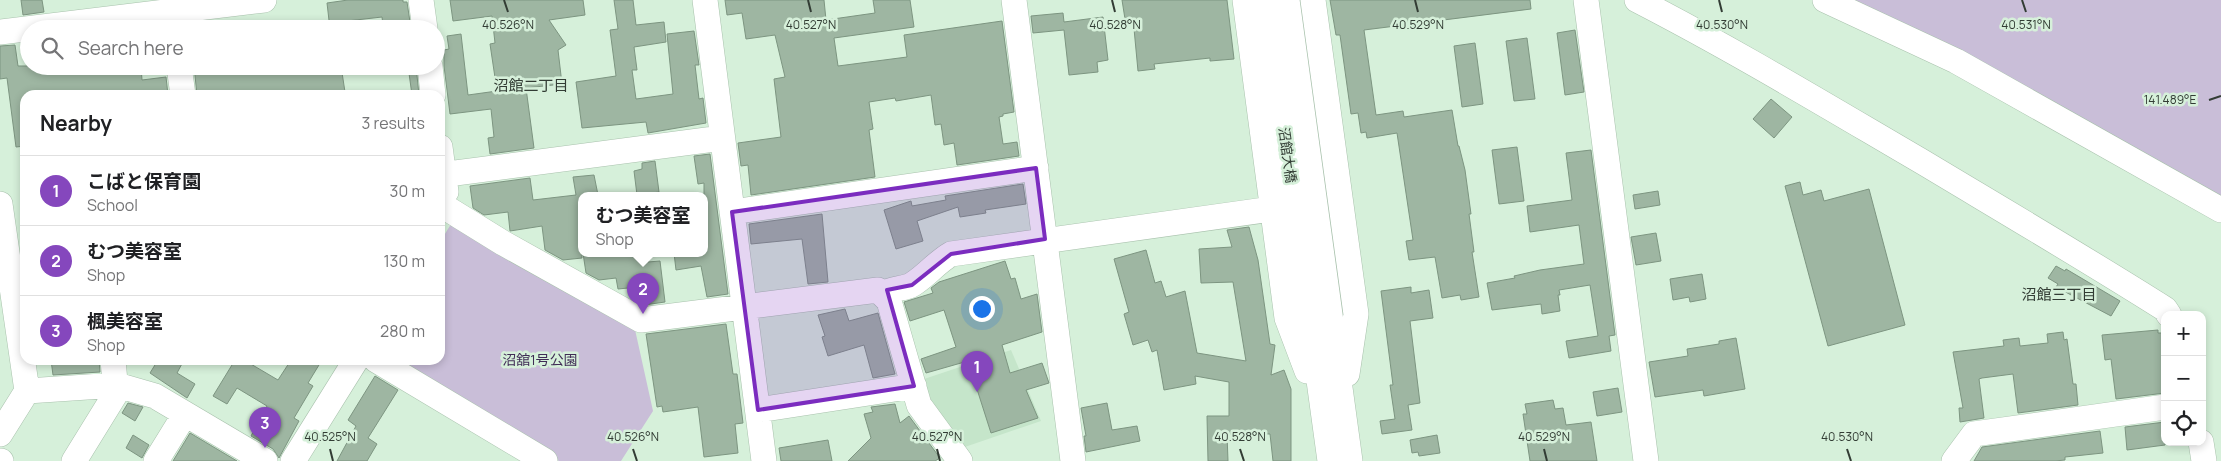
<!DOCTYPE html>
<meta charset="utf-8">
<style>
body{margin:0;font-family:Manrope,"Noto Sans JP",sans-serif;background:#f6f6f6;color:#202124}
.controls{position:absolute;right:15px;bottom:15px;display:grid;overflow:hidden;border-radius:10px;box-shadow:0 2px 8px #0003}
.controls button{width:45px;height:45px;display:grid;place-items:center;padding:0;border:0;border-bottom:1px solid #e0e0e0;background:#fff;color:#202124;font:25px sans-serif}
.you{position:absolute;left:981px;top:308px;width:18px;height:18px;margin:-12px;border:4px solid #fff;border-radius:50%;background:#1a73e8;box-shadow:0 0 0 8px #1a73e833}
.badge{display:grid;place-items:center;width:32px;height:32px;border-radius:50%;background:#8547bd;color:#fff;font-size:16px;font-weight:700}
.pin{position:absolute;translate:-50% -41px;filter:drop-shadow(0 1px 2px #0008)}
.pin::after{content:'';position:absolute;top:26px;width:18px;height:15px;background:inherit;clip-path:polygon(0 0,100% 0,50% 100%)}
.popup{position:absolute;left:578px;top:192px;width:130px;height:65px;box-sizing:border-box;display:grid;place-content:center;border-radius:10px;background:#fff;filter:drop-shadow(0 1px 4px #0005);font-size:16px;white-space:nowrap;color:#757577}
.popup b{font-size:19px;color:#202124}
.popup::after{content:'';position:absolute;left:50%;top:100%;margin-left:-10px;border:10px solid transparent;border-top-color:#fff}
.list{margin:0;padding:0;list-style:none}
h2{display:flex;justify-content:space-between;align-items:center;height:65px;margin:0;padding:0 20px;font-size:21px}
h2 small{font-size:16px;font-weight:400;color:#757577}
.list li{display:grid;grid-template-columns:32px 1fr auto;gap:15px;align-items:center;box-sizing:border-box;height:70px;padding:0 20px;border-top:1px solid #e0e0e0}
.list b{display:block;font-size:19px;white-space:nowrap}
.list p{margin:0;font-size:16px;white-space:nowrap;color:#757577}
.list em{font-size:16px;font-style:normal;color:#757577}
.icon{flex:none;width:28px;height:28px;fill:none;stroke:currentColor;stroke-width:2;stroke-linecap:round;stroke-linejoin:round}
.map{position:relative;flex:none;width:2221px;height:461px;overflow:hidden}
.search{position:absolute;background:#fff;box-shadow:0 2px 8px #0003;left:20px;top:20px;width:425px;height:55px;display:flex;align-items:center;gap:12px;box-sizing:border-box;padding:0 18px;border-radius:28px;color:#757577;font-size:19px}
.panel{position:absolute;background:#fff;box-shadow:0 2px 8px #0003;left:20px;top:90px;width:425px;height:275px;border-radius:15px}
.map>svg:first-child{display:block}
.built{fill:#c5e5ca}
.green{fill:#c9bed8}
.building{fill:#9eb6a2;stroke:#7d9581}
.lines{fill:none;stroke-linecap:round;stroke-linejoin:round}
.minor-casing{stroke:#a9c2ad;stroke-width:26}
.minor{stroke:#fff;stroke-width:25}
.marked{fill:#7b2cbf;fill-opacity:0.2;stroke:#7b2cbf;stroke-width:4;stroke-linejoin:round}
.ticks{fill:none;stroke:#323c34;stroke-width:2}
.labels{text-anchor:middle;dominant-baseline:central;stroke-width:5;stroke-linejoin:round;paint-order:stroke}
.street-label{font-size:14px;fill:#323c34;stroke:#d6f0da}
.park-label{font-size:14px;fill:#402c56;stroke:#d6f0da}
.neighbourhood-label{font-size:15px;fill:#323c34;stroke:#d6f0da}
.ticks-label{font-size:12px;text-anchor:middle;fill:#323c34;stroke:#d6f0da;stroke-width:5;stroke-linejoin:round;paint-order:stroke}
</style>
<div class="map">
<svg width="2221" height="461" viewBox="0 0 2221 461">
<rect width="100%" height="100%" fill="#d6f0da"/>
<!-- built -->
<path class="built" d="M1011,350L1041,421L959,449L927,405L921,380Z"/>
<!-- green -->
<path class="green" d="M1844,0H2221V199Z
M451,224L634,325L653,411L621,461H559L390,360H440V242Z"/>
<!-- building -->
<path class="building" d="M21,0H42L44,12L23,15Z
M348,0H403V2H407L410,22L383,25L382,17L347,21L348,29H330L327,3Z
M450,0H583L585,15L549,20L566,45L558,50L562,84L526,88L534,148L490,154L488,138L494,137L491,109L450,114L444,66V50L449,49L447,36L461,34L468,95L497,91L490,44L495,43L492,16L453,21Z
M614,0H633L636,25L664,22L666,42L634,47L637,70H632L636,99L673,94L667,34L694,31L699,65H695L699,99L703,98L706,123L648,133L646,122L582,128L576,82L616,76L610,30L618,29Z
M725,0H824L826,20L875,13L873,0H910L914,27L834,38L838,66L907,57L904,35L1002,21L1014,112L1003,114V116L999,117L1003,144L1017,142L1019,156L957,165L954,143L944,145L941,124L935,125L931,95L896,101L895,98L869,102L873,129L869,130L875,177L751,195L748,165L741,166L738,143L781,137L774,79L785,77L775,35L746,39L742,13L727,15Z
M1122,0H1227L1234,59L1210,61V58L1154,64L1155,69L1138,71L1133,18L1125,19Z
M1330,0H1530L1531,9L1364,30L1376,115L1403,111L1404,117L1452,110L1458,146H1459L1465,170L1471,214H1469L1474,252H1472L1479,297L1461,300L1460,295L1442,298L1435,257L1409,260L1406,241L1413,240L1397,133L1367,138L1366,132L1361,133L1358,113L1351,114L1340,35H1336Z
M1063,13L1064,22L1103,17L1108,60L1097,62L1098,72L1069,75L1064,30L1033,33L1031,16Z
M1575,30L1584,92L1565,95L1557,33Z
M1527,38L1535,99L1514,101L1506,41Z
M1475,43L1483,104L1462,107L1454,46Z
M15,45L18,66H141L142,80L166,77L168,95H25V146L16,147L7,78L0,79V46Z
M194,66H341L345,92L320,95H197Z
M408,66H416L419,95H412Z
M1771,99L1792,117L1774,138L1753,119Z
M1517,147L1524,201L1499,204L1492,150Z
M1591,150L1615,335L1609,336L1611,351L1569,358L1566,341L1598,336L1590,285L1559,290L1560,295H1558L1560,311L1542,314L1541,304L1492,310L1487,283L1515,278L1514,276L1540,270L1584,264L1579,225L1530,232L1527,206L1572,200L1566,153Z
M710,154L728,294L707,297L701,266L676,270L674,253H704V183L698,184L694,156Z
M655,161L659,192L637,195L634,171L642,169V163Z
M594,175L598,195H582V258L563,260L545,250L542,226L510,231L508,212L484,215L473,208L470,186L530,178L533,200L576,195L573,177Z
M1800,182L1803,195L1821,190L1824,201L1869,189L1905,325L1828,346L1785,186Z
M1023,184L1026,204L985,210L986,213L960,217L958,207L917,221L923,241L896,249L884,210L911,201L912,206L946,200L945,196Z
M1658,191L1660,205L1635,209L1633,195Z
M822,214L828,282L808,284L802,239L751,244L749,224Z
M1249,227L1258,260L1270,344L1275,345L1271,375L1284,370L1291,389V461H1273L1270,434H1227L1228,461H1208L1207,416H1229V382L1195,376L1196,384L1164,390L1157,350L1152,352L1148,340L1133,345L1124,314L1129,312L1114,259L1146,250L1155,283L1161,281L1166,297L1185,291L1197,353L1246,361L1233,282L1201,283L1199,249L1232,247L1227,230Z
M1656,233L1661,261L1636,265L1631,237Z
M583,253H647L648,262L660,261L665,302L644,305L641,303L638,287L618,289L616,278L599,280L586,273Z
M1005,261L1011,279L1015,278L1021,299L1037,294L1042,332L1002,345L1010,373L1042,363L1049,383L1026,390L1038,418L991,433L968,361L926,373L921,359L956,347L944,310L910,321L904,302L933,293L931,288L939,282Z
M2056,266L2065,271L2066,269L2120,301L2111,316L2056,287L2058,284L2048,278Z
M1702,274L1706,299L1690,302L1689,297L1673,300L1670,279Z
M1411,287V293L1429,290L1433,318L1410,321L1420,403L1408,405L1412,430L1382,434L1380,421L1395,419L1390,385H1393L1381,291Z
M845,309L849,321L878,313L895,374L873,378L864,345L828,356L822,337L825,336L818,315Z
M726,324L733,374H737L743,423L735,424L738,453L704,457L698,407L663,412L662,406L657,407L646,334Z
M2158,330V333H2164L2165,343V393L2116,399L2111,359L2105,360L2102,335Z
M2063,332L2064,340L2067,339L2073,384H2076L2078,405L2018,413L2013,374L1982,378L1979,379L1984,418L1960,422L1959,408H1963L1953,352L2004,346L2003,340L2019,338L2020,346L2048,343L2047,334Z
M1736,338L1745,389L1704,396L1703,390L1655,397L1649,362L1688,356L1687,349L1719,344V341Z
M51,360H99L100,372L53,375Z
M158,360H184L177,373L195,384L187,398L150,373Z
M235,360H244L278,380L291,360H322L308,383L313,386L294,418L299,421L279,458L273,449L251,436L267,406L237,388L227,404L213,396Z
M375,376L398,390L368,438L377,444L367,461H337L356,426L348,420Z
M1618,388L1622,412L1597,416L1593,392Z
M1553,400L1555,409L1563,408L1566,425L1591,422L1597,461H1530L1523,414H1527L1525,404Z
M128,403L143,407L135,421L122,413Z
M1107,403L1112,430L1137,426L1140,441L1086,452L1084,436H1086L1081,408Z
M895,404L900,423L909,416L940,458L935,461H848L871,438L864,414L873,412L871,407Z
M2165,422V445L2127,450L2125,427Z
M2100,431L2103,453L2065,457V460L2055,461H1974L1982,447Z
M190,433L237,461H173Z
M133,435L149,445L142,458L126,448Z
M1437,435L1440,453L1419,456L1418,452L1412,453L1410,440Z
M828,440L832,461H781L779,448Z"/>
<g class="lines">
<!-- minor casing -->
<g class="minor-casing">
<path id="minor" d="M421,0L425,29
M705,0L764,461
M1014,0L1073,461
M1245,0L1287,318L1307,371
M1267,0L1330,461
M1287,0L1350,461
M1313,0L1356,314L1347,374
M1586,0L1646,461
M1637,0C1736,51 1830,108 1926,164C2006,212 2086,259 2165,309L2169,315
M1825,0L1956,61L2221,210
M0,32L264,0
M179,66L183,95
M430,66L433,95
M440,147L446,192
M440,175L722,138
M0,204L27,391L0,434
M448,209L503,243L641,320L878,290L889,301L919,405L960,461
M732,212L1036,168
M883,294C892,287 904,290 913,284C927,275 937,262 951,254L1272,209
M376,360L545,461
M27,391L117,385L155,396L265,461
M758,410L914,386
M2201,442L2204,461
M0,461H1
M74,461L116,393L113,360
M156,461L185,414
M293,461L356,360
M1954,461L1974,434L2165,407"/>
</g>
<!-- minor -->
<use href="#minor" class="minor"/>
</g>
<!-- marked area -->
<path class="marked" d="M1036,168L1045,239L951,254L912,285L887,290L914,386L758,410L732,212Z"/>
<!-- ticks -->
<path class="ticks" d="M504,0L508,12M808,0L811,12M1112,0L1115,12M1415,0L1418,12M1719,0L1722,12M2022,0L2026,12M2209,100L2221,96M330,449L333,461M633,449L637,461M937,449L940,461M1240,449L1244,461M1544,449L1547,461M1847,449L1851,461"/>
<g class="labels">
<!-- street labels -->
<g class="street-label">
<text transform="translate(1288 155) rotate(82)">沼館大橋</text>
</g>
<!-- park labels -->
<g class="park-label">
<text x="540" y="359">沼舘1号公園</text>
</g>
<!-- neighbourhood labels -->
<g class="neighbourhood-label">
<text x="531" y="85">沼館二丁目</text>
<text x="2059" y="294">沼館三丁目</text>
</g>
</g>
<g class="ticks-label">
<text x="508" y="29">40.526°N</text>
<text x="811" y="29">40.527°N</text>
<text x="1115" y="29">40.528°N</text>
<text x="1418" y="29">40.529°N</text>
<text x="1722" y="29">40.530°N</text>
<text x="2026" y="29">40.531°N</text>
<text x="2170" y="104">141.489°E</text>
<text x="330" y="441">40.525°N</text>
<text x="633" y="441">40.526°N</text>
<text x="937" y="441">40.527°N</text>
<text x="1240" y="441">40.528°N</text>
<text x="1544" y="441">40.529°N</text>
<text x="1847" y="441">40.530°N</text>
</g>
</svg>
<div class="controls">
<button>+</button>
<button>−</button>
<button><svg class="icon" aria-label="locate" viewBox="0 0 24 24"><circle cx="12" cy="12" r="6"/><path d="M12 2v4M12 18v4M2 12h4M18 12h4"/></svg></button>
</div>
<div class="you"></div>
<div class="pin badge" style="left:977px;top:392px">1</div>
<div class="pin badge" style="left:643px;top:314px">2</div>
<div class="popup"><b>むつ美容室</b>Shop</div>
<div class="pin badge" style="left:265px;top:448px">3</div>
<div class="search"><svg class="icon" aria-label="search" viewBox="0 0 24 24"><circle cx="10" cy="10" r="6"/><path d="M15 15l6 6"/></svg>Search here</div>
<section class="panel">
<h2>Nearby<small>3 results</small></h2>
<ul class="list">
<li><span class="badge">1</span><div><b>こばと保育園</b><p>School</p></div><em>30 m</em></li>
<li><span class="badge">2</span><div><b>むつ美容室</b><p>Shop</p></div><em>130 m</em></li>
<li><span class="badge">3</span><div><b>楓美容室</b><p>Shop</p></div><em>280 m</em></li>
</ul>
</section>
</div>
